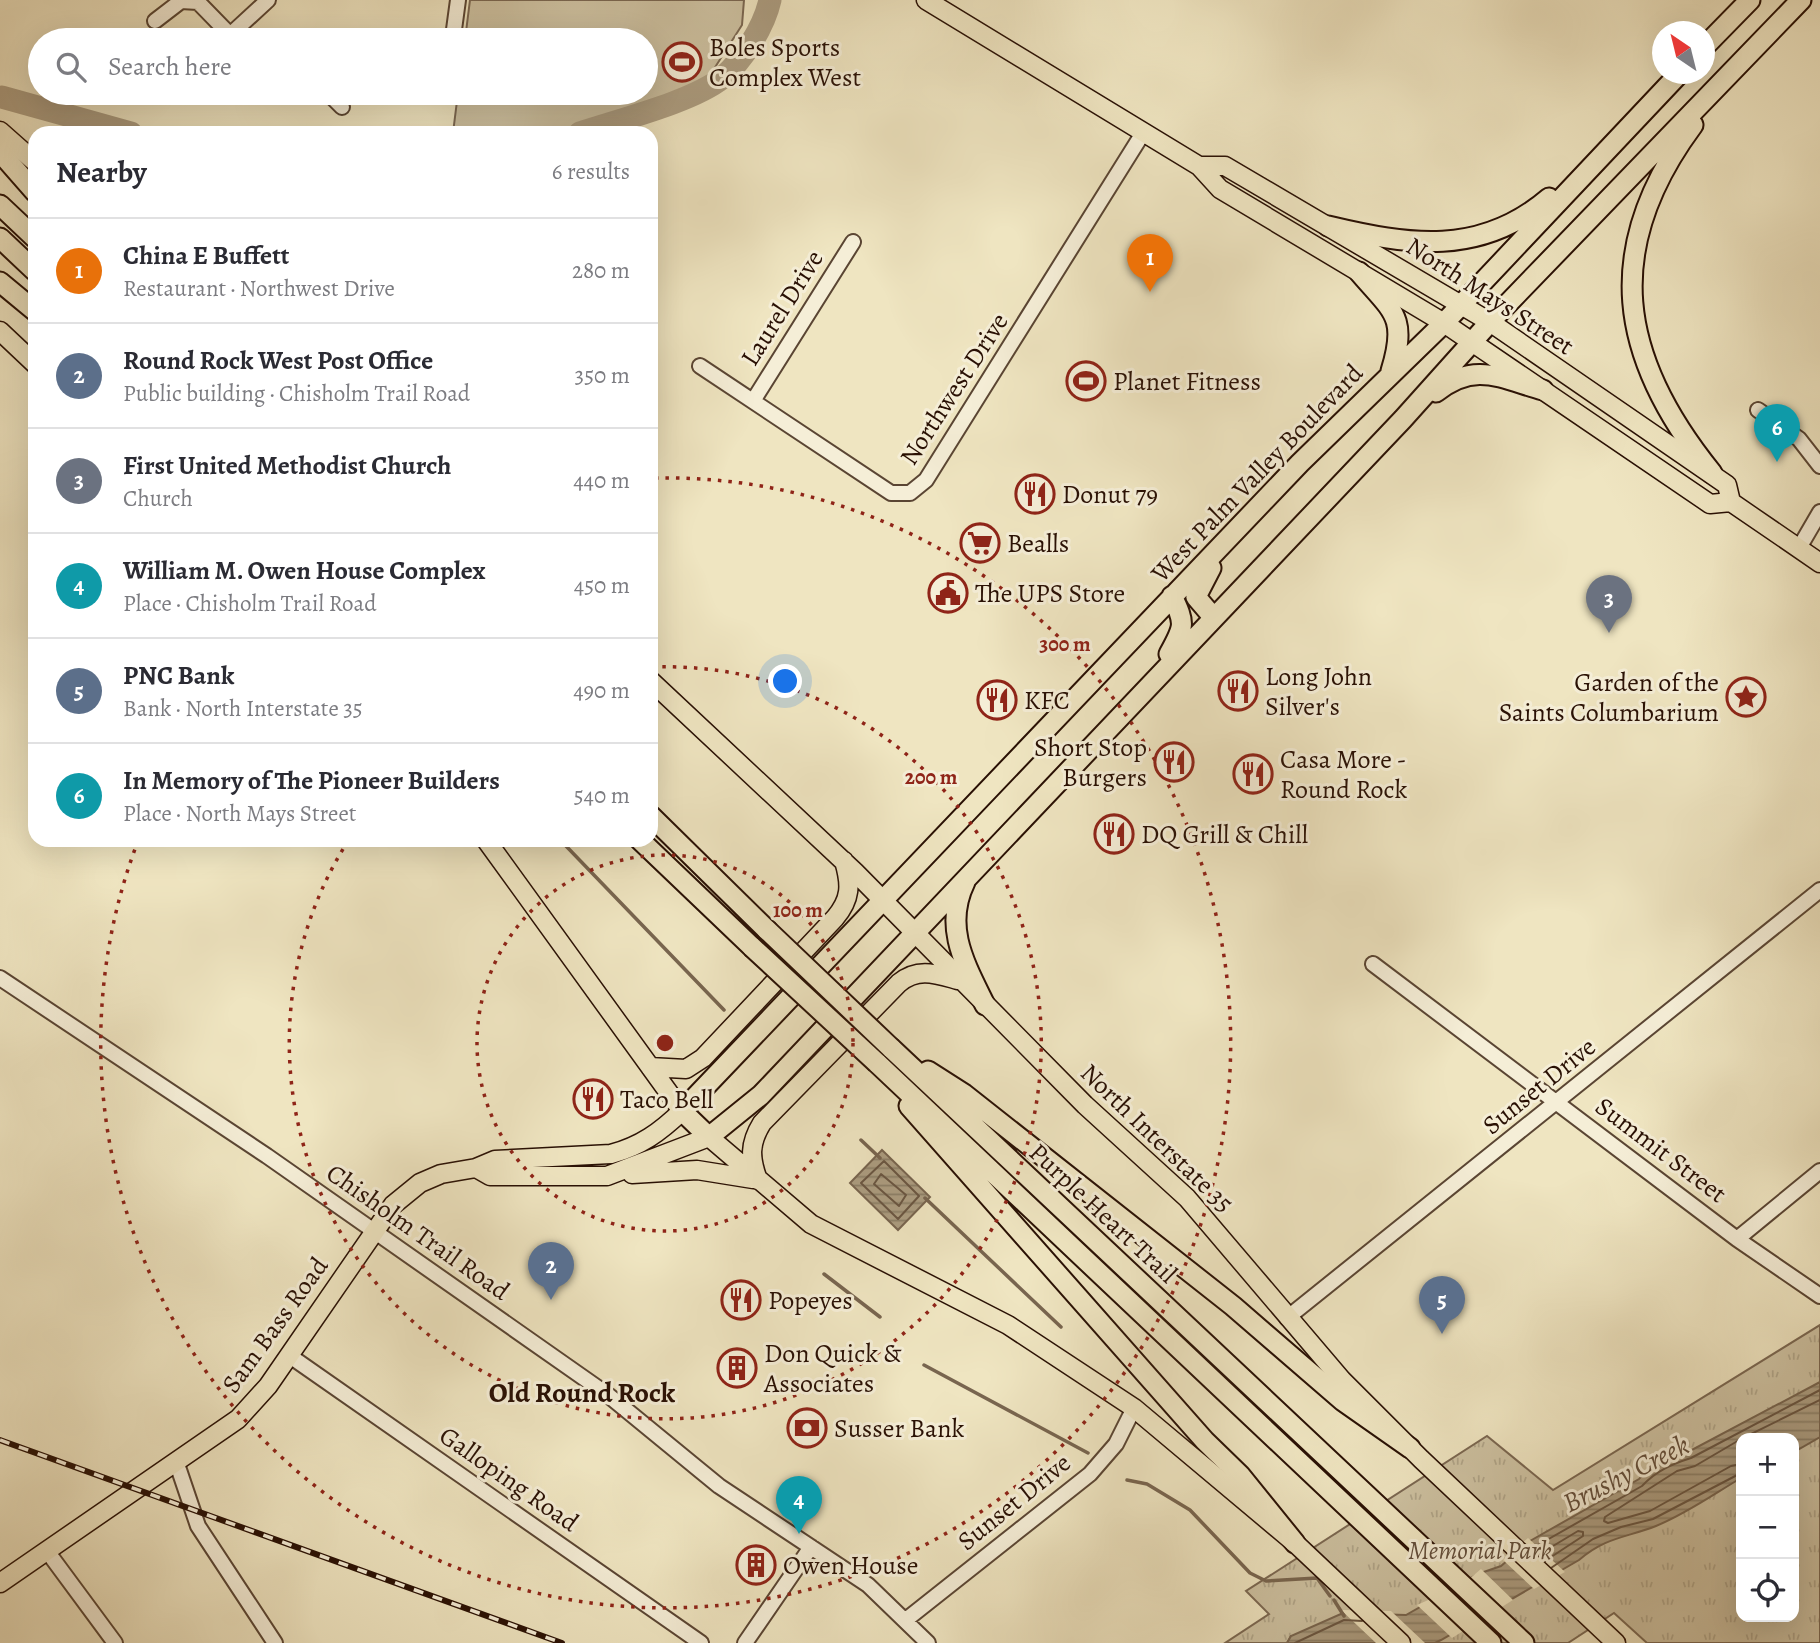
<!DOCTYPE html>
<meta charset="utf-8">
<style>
body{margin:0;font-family:Alegreya,serif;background:#f2f2f3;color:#2b2b33}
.controls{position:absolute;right:21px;bottom:21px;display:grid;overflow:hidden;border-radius:14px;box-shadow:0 7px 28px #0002}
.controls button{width:63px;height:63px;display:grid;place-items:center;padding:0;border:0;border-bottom:2px solid #e1e1e2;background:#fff;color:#2b2b33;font:35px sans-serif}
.compass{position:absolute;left:1652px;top:21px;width:63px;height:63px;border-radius:50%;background:#fff;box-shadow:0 7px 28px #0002;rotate:325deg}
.you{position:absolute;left:786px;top:682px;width:24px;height:24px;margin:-18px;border:5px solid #fff;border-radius:50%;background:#1a73e8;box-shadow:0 0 0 10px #1a73e833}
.badge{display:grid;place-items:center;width:46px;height:46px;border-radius:50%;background:#8f2418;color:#fff;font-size:23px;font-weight:700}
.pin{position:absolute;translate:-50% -58px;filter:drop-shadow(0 2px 4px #0008)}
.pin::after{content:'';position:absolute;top:37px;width:24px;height:21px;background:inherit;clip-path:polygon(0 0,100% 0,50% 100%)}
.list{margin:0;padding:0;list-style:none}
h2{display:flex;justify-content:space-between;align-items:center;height:91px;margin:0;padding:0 28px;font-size:30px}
h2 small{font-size:23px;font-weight:400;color:#7c7c81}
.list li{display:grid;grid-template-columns:46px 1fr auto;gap:21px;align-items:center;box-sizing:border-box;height:105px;padding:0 28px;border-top:2px solid #e1e1e2}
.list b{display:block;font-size:26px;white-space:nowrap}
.list p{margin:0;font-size:23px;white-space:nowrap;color:#7c7c81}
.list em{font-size:23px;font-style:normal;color:#7c7c81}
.icon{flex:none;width:38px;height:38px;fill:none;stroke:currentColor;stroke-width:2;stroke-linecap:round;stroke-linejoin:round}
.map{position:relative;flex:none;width:1820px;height:1643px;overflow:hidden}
.search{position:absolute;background:#fff;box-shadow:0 7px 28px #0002;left:28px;top:28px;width:630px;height:77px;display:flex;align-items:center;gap:18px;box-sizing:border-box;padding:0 24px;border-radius:38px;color:#7c7c81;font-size:26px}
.panel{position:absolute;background:#fff;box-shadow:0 7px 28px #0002;left:28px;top:126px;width:630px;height:721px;border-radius:21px}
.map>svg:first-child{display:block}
.park{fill:url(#park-tufts);stroke:#7b6852;stroke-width:2;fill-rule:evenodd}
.garden{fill:#cdc1a1;stroke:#7b6852;stroke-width:2}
.water{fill:url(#water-rules);stroke:#78654f;stroke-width:2}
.pier{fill:#efe5c1}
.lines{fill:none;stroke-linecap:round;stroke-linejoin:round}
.shore{stroke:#6a5642;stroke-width:2}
.stream{stroke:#78654f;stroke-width:3.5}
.river{stroke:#ac9d81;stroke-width:23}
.minor-casing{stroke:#5a4533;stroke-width:18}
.major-casing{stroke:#291004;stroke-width:21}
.highway-casing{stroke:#291004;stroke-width:23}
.minor{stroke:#f5eed7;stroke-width:14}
.major{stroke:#efe5c1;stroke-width:18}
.highway{stroke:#efe5c1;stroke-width:19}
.rail-casing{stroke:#291004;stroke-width:6}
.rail{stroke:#f5eed7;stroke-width:3.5;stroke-dasharray:10;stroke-linecap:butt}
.highway-bridge-casing{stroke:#291004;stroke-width:23;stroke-linecap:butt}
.highway-bridge{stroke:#efe5c1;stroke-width:19}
.ring{fill:none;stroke:#8f2418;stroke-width:3.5;stroke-dasharray:3.5 7}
.labels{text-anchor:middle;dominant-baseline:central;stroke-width:6;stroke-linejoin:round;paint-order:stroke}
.poi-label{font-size:26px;fill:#291004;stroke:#f5eed7;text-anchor:start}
.street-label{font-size:26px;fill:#291004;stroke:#f5eed7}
.park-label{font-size:26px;font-style:italic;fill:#624e3b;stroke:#f5eed7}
.neighbourhood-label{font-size:28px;font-weight:bold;fill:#291004;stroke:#f5eed7}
.water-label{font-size:28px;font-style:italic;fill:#644f3c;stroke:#f5eed7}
.centre{fill:#8f2418;stroke:#f5eed7;stroke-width:3.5}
.ring-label{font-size:21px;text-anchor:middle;font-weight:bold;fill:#8f2418;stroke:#f5eed7;stroke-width:6;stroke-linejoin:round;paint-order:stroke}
</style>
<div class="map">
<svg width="1820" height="1643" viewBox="0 0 1820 1643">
<defs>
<pattern id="park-tufts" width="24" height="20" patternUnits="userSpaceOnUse" patternTransform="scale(1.75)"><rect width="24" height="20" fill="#cdc1a1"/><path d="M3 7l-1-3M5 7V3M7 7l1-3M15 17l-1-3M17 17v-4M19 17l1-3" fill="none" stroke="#b0a589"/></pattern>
<pattern id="water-rules" width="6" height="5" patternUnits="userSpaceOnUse" patternTransform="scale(1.75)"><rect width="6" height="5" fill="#ac9d81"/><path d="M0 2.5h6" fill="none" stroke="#8c7f67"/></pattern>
</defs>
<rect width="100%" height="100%" fill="#efe5c1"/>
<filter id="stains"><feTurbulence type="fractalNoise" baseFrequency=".00286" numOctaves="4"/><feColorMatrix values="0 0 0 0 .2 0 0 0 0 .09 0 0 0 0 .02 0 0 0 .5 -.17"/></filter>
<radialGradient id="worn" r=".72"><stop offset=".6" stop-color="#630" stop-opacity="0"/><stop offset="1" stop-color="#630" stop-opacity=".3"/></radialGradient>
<!-- park -->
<path class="park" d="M1820,1325V1643H1647L1614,1613L1568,1643H1373L1291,1636L1287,1643H1225L1269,1614L1246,1591L1487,1436L1553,1490ZM1741,1438H1794V1617H1741Z"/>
<!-- garden -->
<path class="garden" d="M470,0H744L742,25L705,83L654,107L568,133H453L458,93H646V40H465Z"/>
<!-- water -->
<path class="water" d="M882,1150L930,1197L898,1230L850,1183Z
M1820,1382V1437L1794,1452V1438H1741V1478C1714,1494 1686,1514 1656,1526C1625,1538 1606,1537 1579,1560L1441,1640L1435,1643H1287L1291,1636L1343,1613L1406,1615L1478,1574L1501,1566L1530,1541L1639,1479C1651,1464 1669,1457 1688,1452Z"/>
<!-- pier -->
<path class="pier" d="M1528,1538L1565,1572L1534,1589L1503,1560Z
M1481,1569L1513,1600L1452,1638L1417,1605L1462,1585Z
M1341,1610L1391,1611L1425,1643H1376Z"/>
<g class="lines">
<!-- shore -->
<path class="shore" d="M884,1161L919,1196L898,1219L861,1183Z
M881,1174L906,1195L899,1206L874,1184Z
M1743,1438L1820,1400
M1741,1439L1695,1466L1677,1471L1605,1517L1604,1521L1608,1523L1650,1511L1731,1466L1741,1464
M1531,1549L1642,1486C1656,1471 1672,1464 1691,1458L1820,1390
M1538,1555L1578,1531L1583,1532V1536L1545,1561
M1551,1568L1593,1539L1621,1527L1653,1519L1741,1473
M1295,1643L1344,1620L1362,1621"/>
<!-- stream -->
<path class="stream" d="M566,846L724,1010
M861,1140L880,1158
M925,1198L1061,1327
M824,1274L880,1317
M924,1365L1088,1453
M1127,1480L1147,1484L1190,1510L1250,1573L1266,1581L1317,1578L1330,1596
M1334,1600L1344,1616"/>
<!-- river -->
<path class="river" d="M2,97L131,133
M580,133C618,120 692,102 722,78C743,60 764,27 770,0"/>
<!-- minor casing -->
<g class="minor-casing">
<path id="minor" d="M155,21L181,1L198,2L235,40
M230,35L268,0
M453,37L458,0
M328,93L342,107
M700,366L891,493H910L926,480L1143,133
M753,401L853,242
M1758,410L1799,439L1820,466
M1799,548L1820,512
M1373,964L1737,1239L1820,1296
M0,978L267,1156L608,1395L719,1486L868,1585L928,1643
M1737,1239L1820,1171
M1287,1318L1820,890
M290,1356L701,1643
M176,1461L198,1526L275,1643
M47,1551L115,1643
M907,1619L1090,1474L1116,1444L1134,1408
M745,1643L811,1547"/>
</g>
<!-- major casing -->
<g class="major-casing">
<path id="major" d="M926,0L1199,166L1220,189L1444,323L1710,504L1731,502L1820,563
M0,131L35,162
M1199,166H1225L1490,322L1727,485L1731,502
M0,331L35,364
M651,681L855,872L1085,1105L1187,1198L1342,1380L1421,1459L1616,1643
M650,1067L686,1069L703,1058L835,918C851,899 851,885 844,861
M476,1168L490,1176H607L709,1137L811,1224L1008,1325L1134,1408L1295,1543L1401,1643
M632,1174L697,1170L753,1179
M758,1180C750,1158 749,1144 762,1123L899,983C918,967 936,974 958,980
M0,1583L238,1419L268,1386L393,1205L420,1183L441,1174L476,1168L495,1160L611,1154C641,1146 660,1132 682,1111L486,840"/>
</g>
<!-- highway casing -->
<g class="highway-casing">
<path id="highway" d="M1704,47L1750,0
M1679,74L1444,323L1300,463L682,1111L709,1137L761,1095L1403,419L1490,322L1801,0
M1693,125C1601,249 1618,357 1712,473
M0,152L35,192
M0,205L35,238
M1328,226C1408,245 1480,257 1549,198
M0,238L35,271
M1359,272C1393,312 1408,316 1391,371
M0,282L35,311
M1436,392C1475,361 1500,378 1543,390
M1211,568L1196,597L1214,618
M1169,654C1184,627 1186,624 1172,596
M651,816L767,930
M640,840L752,947
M965,882C943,927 965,964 985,1005
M891,1048L1524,1643
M877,1063L1491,1643
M928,1071L964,1094L1233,1306L1343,1401L1410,1448
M909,1106L1205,1441L1240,1475L1295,1543"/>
</g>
<!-- minor -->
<use href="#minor" class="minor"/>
<!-- major -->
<use href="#major" class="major"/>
<!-- highway -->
<use href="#highway" class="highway"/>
<!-- rail casing -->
<g class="rail-casing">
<path id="rail" d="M0,1440L562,1643"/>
</g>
<!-- rail -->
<use href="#rail" class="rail"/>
<!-- highway-bridge casing -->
<g class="highway-bridge-casing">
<path id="highway-bridge" d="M767,930L891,1048
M752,947L877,1063"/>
</g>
<!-- highway-bridge -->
<use href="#highway-bridge" class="highway-bridge"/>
</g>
<!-- distance rings -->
<g class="ring">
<circle cx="665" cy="1043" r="188"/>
<path d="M652 667A376 376 0 1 1 348 841"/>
<path d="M655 478A565 565 0 1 1 138 841"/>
</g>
<!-- icons -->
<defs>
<g id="stadium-ring" transform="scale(2.0125)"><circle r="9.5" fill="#f5eed7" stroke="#8f2418" stroke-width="1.5"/><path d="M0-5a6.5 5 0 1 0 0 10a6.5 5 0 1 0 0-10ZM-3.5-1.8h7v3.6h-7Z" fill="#8f2418"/></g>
<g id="restaurant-ring" transform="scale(2.0125)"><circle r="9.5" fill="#f5eed7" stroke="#8f2418" stroke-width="1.5"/><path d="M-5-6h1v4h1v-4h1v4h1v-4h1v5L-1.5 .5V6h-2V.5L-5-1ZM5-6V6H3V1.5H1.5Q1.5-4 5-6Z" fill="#8f2418"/></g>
<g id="supermarket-ring" transform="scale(2.0125)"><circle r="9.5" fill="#f5eed7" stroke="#8f2418" stroke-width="1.5"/><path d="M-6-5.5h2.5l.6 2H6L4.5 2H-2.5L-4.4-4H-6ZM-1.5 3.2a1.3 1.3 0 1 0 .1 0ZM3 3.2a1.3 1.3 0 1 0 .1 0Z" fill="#8f2418"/></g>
<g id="civic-ring" transform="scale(2.0125)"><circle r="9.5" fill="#f5eed7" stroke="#8f2418" stroke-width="1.5"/><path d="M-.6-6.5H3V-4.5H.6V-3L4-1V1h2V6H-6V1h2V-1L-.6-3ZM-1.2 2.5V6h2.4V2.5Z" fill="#8f2418"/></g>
<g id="sight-ring" transform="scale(2.0125)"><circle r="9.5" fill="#f5eed7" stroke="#8f2418" stroke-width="1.5"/><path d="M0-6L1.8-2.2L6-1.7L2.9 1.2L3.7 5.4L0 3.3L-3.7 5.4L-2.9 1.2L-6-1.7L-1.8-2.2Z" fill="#8f2418"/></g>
<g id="building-ring" transform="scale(2.0125)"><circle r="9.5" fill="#f5eed7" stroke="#8f2418" stroke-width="1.5"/><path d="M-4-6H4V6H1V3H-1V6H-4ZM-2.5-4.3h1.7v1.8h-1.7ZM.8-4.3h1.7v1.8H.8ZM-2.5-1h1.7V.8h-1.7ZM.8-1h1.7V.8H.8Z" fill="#8f2418"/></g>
<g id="bank-ring" transform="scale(2.0125)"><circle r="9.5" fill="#f5eed7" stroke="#8f2418" stroke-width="1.5"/><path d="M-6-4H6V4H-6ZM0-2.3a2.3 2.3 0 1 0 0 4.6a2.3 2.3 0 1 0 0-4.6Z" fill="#8f2418"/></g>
</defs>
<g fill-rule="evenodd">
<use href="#stadium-ring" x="682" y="62"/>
<use href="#stadium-ring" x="1086" y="381"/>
<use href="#restaurant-ring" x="1035" y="494"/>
<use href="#supermarket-ring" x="980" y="543"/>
<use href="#civic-ring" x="948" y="593"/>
<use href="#restaurant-ring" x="1238" y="691"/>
<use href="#sight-ring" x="1746" y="697"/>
<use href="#restaurant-ring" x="997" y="700"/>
<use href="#restaurant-ring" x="1174" y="762"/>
<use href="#restaurant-ring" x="1253" y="774"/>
<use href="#restaurant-ring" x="1114" y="834"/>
<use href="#restaurant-ring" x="593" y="1099"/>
<use href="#restaurant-ring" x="741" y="1300"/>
<use href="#building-ring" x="737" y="1368"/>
<use href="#bank-ring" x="807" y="1428"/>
<use href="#building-ring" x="756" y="1565"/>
</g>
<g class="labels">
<!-- poi labels -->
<g class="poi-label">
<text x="709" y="47">Boles Sports<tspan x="709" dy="30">Complex West</tspan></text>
<text x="1113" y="381">Planet Fitness</text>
<text x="1062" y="494">Donut 79</text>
<text x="1007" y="543">Bealls</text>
<text x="975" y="593">The UPS Store</text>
<text x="1265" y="676">Long John<tspan x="1265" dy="30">Silver's</tspan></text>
<text x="1719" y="682" text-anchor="end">Garden of the<tspan x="1719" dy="30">Saints Columbarium</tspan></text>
<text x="1024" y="700">KFC</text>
<text x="1147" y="747" text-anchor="end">Short Stop<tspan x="1147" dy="30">Burgers</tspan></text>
<text x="1280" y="759">Casa More -<tspan x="1280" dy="30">Round Rock</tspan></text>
<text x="1141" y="834">DQ Grill &amp; Chill</text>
<text x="620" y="1099">Taco Bell</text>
<text x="768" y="1300">Popeyes</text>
<text x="764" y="1353">Don Quick &amp;<tspan x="764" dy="30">Associates</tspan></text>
<text x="834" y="1428">Susser Bank</text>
<text x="783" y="1565">Owen House</text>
</g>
<!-- street labels -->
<g class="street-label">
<text transform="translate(1490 296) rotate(33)">North Mays Street</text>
<text transform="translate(782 308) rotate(-58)">Laurel Drive</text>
<text transform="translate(954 389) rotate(-57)">Northwest Drive</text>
<text transform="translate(1257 473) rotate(-46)">West Palm Valley Boulevard</text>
<text transform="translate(1539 1086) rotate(-39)">Sunset Drive</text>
<text transform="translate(1157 1138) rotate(44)">North Interstate 35</text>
<text transform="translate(1661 1150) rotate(37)">Summit Street</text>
<text transform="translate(1103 1213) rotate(43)">Purple Heart Trail</text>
<text transform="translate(418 1232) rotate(35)">Chisholm Trail Road</text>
<text transform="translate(275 1325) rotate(-54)">Sam Bass Road</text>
<text transform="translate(509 1479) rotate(35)">Galloping Road</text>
<text transform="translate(1014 1502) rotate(-39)">Sunset Drive</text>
</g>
<!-- park labels -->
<g class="park-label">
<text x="1480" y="1550">Memorial Park</text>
</g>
<!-- neighbourhood labels -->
<g class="neighbourhood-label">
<text x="582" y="1393">Old Round Rock</text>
</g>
<!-- water labels -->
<g class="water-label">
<text transform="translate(1626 1474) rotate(-27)">Brushy Creek</text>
</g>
</g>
<circle cx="665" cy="1043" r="10" class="centre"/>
<g class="ring-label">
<text x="1065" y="651">300 m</text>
<text x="931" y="784">200 m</text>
<text x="798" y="917">100 m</text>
</g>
<rect width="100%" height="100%" filter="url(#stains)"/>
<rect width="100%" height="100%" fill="url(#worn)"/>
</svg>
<div class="controls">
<button>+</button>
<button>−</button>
<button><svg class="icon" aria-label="locate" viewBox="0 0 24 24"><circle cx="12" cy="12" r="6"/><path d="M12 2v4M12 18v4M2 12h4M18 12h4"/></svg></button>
</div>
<svg class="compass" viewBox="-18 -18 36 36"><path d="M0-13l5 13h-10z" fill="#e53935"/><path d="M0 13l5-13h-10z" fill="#7c7c81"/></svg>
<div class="you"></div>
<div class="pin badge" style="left:1150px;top:292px;background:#e8710a">1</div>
<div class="pin badge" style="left:551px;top:1300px;background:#5c6f8a">2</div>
<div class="pin badge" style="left:1609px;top:633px;background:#6b7280">3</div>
<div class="pin badge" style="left:799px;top:1534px;background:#0f9aa8">4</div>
<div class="pin badge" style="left:1442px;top:1334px;background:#5c6f8a">5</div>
<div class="pin badge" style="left:1777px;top:462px;background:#0f9aa8">6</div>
<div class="search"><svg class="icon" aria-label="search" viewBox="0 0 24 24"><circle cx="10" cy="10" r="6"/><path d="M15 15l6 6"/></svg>Search here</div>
<section class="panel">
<h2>Nearby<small>6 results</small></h2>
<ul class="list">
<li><span class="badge" style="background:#e8710a">1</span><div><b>China E Buffett</b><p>Restaurant · Northwest Drive</p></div><em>280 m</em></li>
<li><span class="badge" style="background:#5c6f8a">2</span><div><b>Round Rock West Post Office</b><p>Public building · Chisholm Trail Road</p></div><em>350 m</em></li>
<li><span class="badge" style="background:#6b7280">3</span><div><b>First United Methodist Church</b><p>Church</p></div><em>440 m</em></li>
<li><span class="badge" style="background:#0f9aa8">4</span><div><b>William M. Owen House Complex</b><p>Place · Chisholm Trail Road</p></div><em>450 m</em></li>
<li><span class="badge" style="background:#5c6f8a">5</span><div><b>PNC Bank</b><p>Bank · North Interstate 35</p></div><em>490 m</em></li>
<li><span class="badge" style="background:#0f9aa8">6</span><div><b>In Memory of The Pioneer Builders</b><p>Place · North Mays Street</p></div><em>540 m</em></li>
</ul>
</section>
</div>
